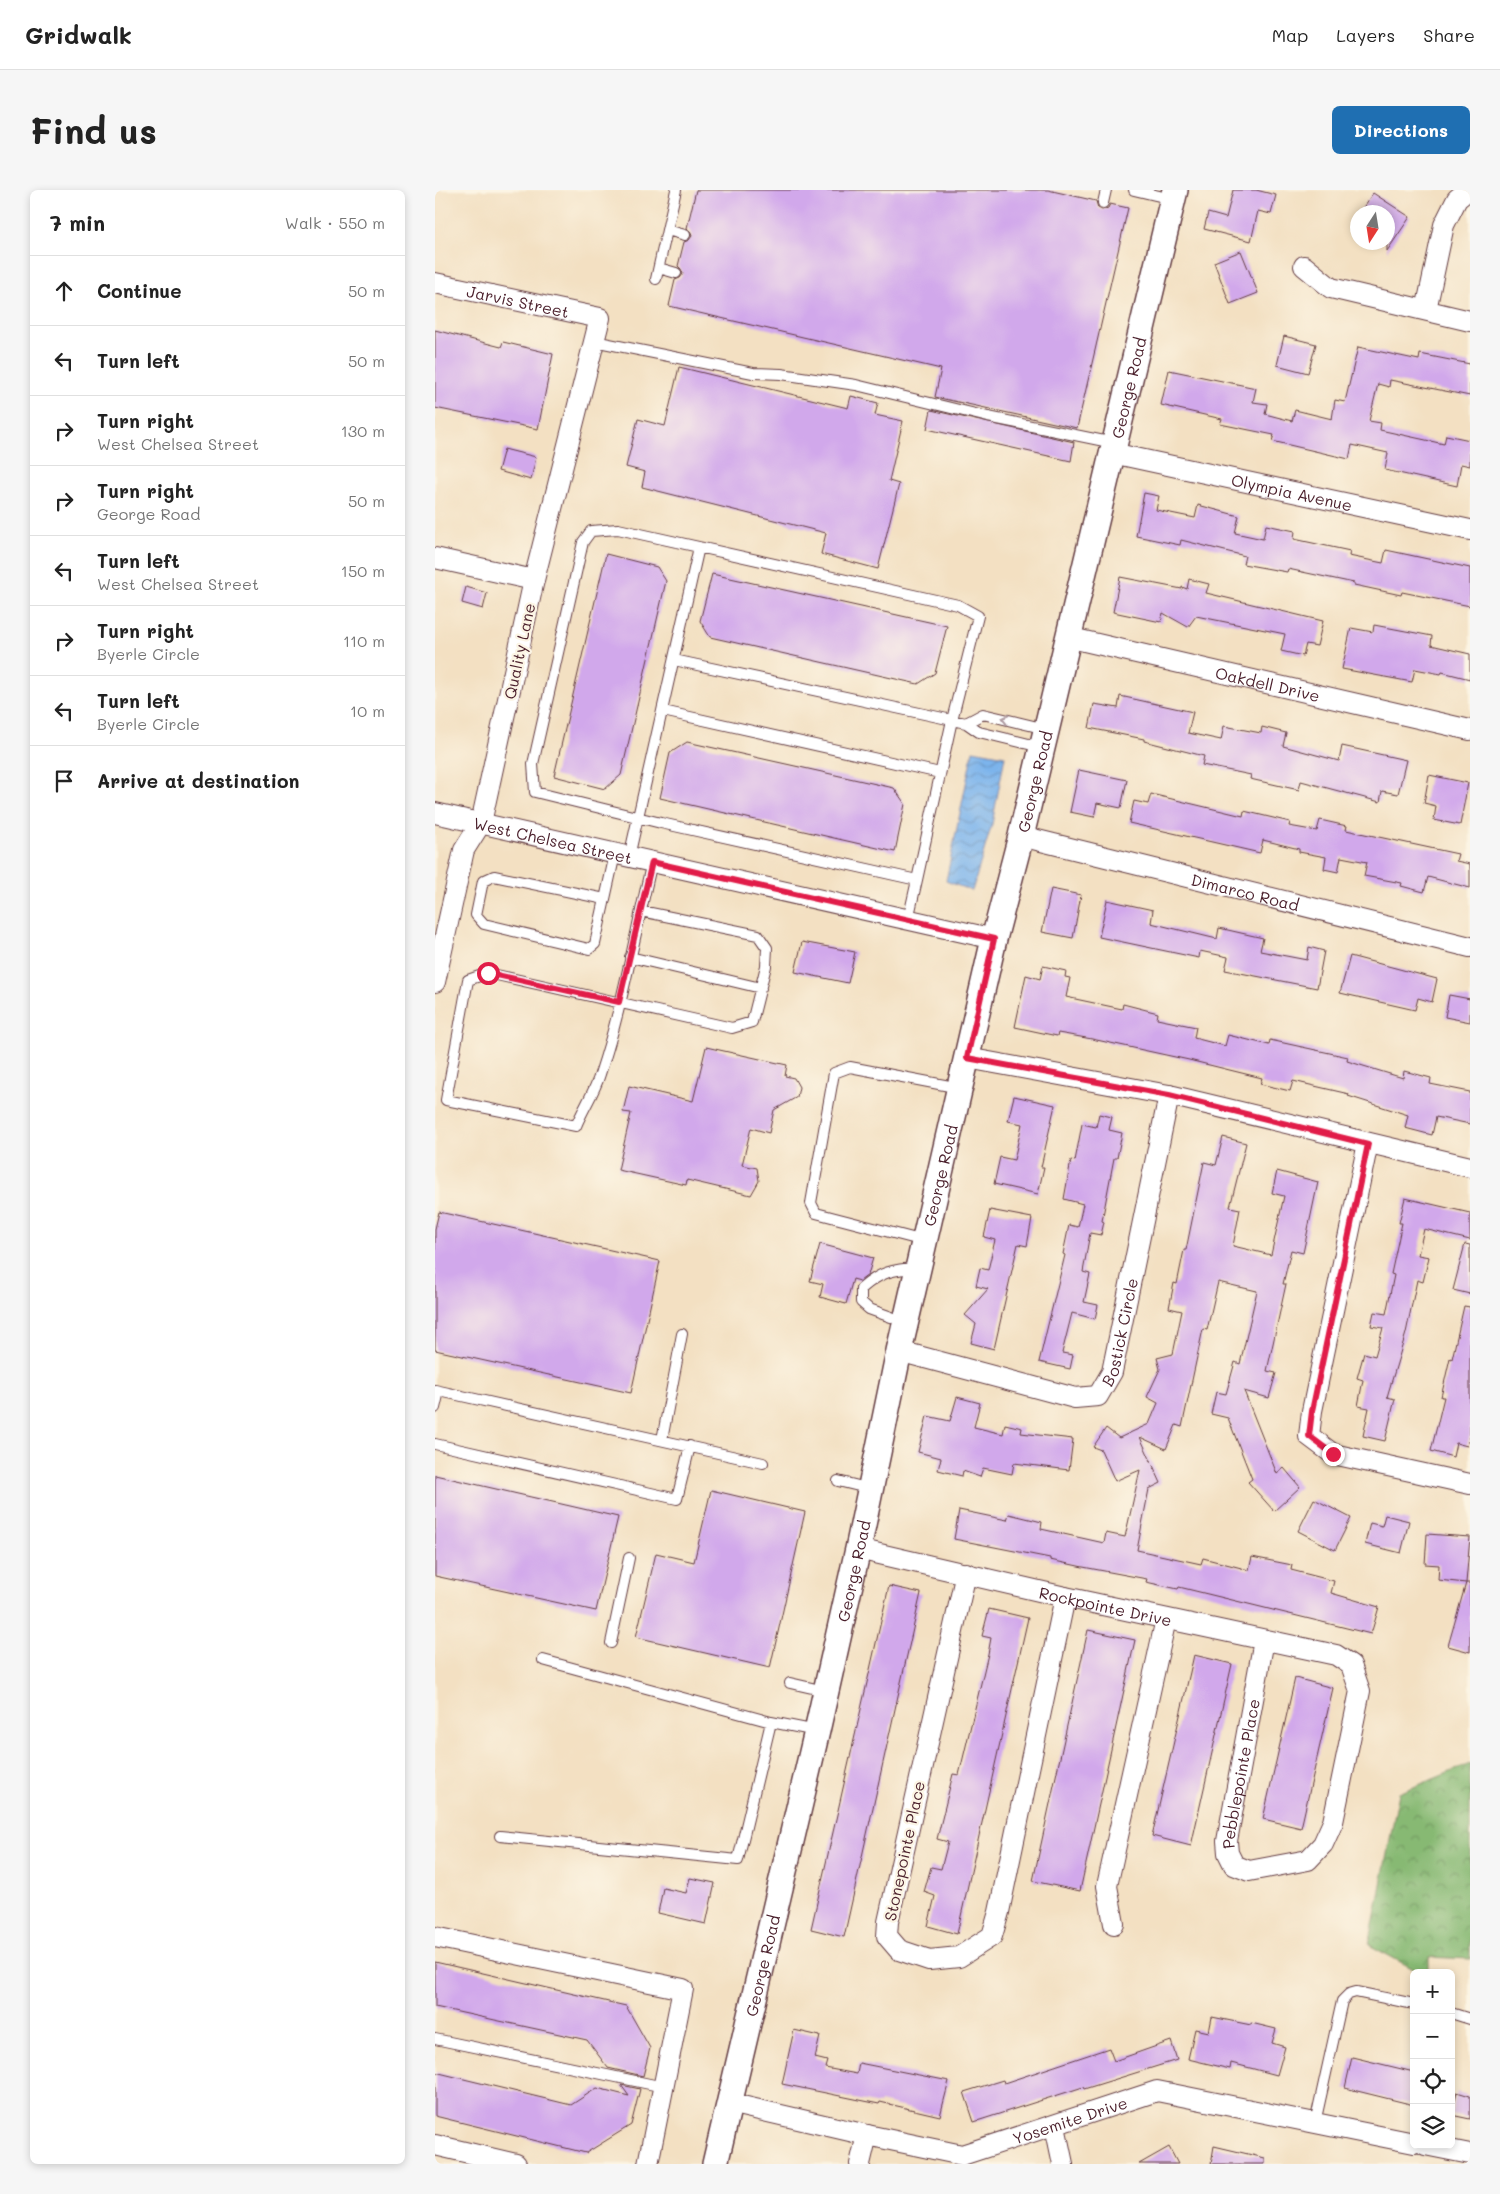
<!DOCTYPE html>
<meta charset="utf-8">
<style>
body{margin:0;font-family:Mali,sans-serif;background:#f6f6f6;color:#222}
.controls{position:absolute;right:15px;bottom:15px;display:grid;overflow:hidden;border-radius:8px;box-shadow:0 2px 8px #0003}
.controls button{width:45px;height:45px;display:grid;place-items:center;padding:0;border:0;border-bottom:1px solid #e0e0e0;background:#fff;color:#222;font:25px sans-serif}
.compass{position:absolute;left:915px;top:15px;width:45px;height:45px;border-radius:50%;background:#fff;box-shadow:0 2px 8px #0003;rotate:192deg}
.stop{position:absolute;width:15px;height:15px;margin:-11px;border:4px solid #e11d48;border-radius:50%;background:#fff}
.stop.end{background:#e11d48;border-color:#fff;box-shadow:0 1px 5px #0008}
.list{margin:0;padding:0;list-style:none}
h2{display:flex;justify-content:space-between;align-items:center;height:65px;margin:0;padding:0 20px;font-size:21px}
h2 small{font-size:16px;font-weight:400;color:#767676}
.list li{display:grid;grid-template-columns:32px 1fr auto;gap:15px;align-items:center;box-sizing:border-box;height:70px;padding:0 20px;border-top:1px solid #e0e0e0}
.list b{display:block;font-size:19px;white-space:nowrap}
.list p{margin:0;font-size:16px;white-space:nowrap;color:#767676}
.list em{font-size:16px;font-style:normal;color:#767676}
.icon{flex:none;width:28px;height:28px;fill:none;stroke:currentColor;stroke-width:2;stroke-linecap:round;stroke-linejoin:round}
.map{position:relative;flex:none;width:1035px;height:1974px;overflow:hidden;border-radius:8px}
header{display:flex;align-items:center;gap:30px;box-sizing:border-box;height:70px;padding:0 25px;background:#fff;border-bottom:1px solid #e0e0e0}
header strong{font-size:24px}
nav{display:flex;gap:28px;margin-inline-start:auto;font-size:18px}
.intro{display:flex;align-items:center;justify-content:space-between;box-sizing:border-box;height:120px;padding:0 30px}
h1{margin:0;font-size:35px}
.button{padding:12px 22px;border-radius:8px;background:#1f6fb2;color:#fff;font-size:18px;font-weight:700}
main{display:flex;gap:30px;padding:0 30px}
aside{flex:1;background:#fff;border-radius:8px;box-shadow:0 2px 8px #0003}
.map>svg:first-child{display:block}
.forest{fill:url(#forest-crowns);stroke:#686c4f}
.water{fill:url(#water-waves);stroke:#636a8c}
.building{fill:#d1a8eb}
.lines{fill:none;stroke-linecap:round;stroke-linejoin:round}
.service-casing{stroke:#633c42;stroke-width:12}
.minor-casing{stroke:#633c42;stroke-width:22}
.tertiary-casing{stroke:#633c42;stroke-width:28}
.service{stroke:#fff;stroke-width:10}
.minor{stroke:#fff;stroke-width:20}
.tertiary{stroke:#fff;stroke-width:25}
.oneway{stroke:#ae9aa0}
.route{stroke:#e11d48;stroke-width:6}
.labels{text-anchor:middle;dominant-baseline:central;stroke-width:4.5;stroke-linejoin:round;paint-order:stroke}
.street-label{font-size:16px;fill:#4a1f2b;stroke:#fcf5e5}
</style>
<header>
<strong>Gridwalk</strong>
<nav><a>Map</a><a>Layers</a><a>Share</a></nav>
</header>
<div class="intro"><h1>Find us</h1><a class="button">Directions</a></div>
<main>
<aside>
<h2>7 min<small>Walk · 550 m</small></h2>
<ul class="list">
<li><svg class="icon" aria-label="ahead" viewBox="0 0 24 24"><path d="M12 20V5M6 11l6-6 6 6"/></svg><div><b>Continue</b></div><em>50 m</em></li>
<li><svg class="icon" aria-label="left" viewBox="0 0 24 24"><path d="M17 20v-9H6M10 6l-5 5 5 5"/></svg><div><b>Turn left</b></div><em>50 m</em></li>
<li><svg class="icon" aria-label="right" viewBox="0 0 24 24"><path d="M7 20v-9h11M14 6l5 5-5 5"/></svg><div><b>Turn right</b><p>West Chelsea Street</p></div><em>130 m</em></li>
<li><svg class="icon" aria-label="right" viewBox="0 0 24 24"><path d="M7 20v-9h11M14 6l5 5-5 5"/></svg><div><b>Turn right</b><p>George Road</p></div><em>50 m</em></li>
<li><svg class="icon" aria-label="left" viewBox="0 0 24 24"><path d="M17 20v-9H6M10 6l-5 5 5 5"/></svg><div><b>Turn left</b><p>West Chelsea Street</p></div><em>150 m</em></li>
<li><svg class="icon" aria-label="right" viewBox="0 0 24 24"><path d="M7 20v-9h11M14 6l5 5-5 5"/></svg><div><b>Turn right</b><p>Byerle Circle</p></div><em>110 m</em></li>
<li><svg class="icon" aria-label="left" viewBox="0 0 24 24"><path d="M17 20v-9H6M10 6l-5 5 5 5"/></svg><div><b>Turn left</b><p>Byerle Circle</p></div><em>10 m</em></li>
<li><svg class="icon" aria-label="arrive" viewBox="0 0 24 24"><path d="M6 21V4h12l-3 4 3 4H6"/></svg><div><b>Arrive at destination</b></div></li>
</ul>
</aside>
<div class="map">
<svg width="1035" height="1974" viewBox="0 0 1035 1974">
<defs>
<pattern id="forest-crowns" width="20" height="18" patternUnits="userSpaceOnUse" patternTransform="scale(1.25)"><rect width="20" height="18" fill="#87b973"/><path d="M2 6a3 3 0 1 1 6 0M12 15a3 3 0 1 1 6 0" fill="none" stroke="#70965f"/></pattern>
<pattern id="water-waves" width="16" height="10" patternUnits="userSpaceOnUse" patternTransform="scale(1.25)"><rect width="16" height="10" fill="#7cb4ec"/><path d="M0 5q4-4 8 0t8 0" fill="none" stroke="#6892bf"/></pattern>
</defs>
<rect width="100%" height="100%" fill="#fcf5e5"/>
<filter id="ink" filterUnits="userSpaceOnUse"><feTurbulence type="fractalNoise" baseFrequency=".02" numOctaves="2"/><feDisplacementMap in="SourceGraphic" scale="10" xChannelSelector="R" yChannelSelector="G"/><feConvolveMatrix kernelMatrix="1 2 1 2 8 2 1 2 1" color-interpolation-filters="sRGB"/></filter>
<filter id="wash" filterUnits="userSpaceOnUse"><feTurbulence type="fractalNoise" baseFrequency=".0096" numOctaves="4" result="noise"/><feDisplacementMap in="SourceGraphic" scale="20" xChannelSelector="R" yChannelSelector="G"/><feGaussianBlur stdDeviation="1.12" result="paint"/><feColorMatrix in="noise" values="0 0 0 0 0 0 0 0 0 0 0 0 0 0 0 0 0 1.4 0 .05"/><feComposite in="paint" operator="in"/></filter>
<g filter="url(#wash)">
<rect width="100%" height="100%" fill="#f3e0c2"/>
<!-- forest -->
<path class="forest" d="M1035,1574V1769L994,1767V1783H986L934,1755L964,1603Z"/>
<!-- water -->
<path class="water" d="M538,560L570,566L557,634L537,701L511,691Z"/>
<g id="blocks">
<!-- building -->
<path class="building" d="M261,0H613L661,11L663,18L667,20L673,18L675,14L693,18L642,238L500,207L506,179L234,116L240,90L245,88L248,84L246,79L243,76L249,52L254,50L257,46L255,41L252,38Z
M798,0H821L841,5L836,24L823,21L816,51L769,39L773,23L791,28Z
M938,3L975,27L952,61V22H925Z
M806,61L823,103L795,114L779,72Z
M0,140L66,157L68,152L118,164L103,239L0,218Z
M849,146L881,154L873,183L842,175Z
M923,157L984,170L985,164L1035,174V206L955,190L954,197L943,194L934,231L946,233L945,240L1009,254L1011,245L1035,250V276L1026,274L1022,296L950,280L953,263L917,255L914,269L837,251L839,245L785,234L787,229L726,215L734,180L821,198L818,212L832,214L830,224L857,231L860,220L897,229L900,210L910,212Z
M244,177L413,218L416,206L443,213L440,225L468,231L454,291L464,294L443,379L386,364L391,343L207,297L210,282L191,277L203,229L230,236Z
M496,220L639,252L636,271L492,239Z
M69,259L101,267L96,290L63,281Z
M709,303L724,306L721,320L760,328L763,315L804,326L800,343L828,349L831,335L860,341L859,349L915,361L914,366L948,373L951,360L1035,378V416L967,402L966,405L919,395V393L853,379L852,382L808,374L810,366L746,350L745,355L701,346Z
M171,364L222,377L231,391L186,585L170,599L119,586Z
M277,384L512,436L500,483L483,494L275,447L265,431Z
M685,387L747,399V397L752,399L754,389L774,394L771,403L888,431L882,456L871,454L868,466L846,461L850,444L761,426L753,437L728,423L726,432L678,422Z
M31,397L52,403L48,419L27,413Z
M939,435L997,446L996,455L1035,464V489L1007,482L1006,484L980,479L977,492L907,479L916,438L938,442Z
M685,506L758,522L753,543L786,550L789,536L826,543L827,537L851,543L848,556L904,571L907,556L971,570L963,604L947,601L945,612L866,591L864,600L815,589L816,585L767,575L769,566L709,551V549L654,538L659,514L683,518Z
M252,552L459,598L470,614L460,662L225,608L235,563Z
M644,580L692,590L686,618L662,613L659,627L635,622Z
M994,585L1033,593L1025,635L999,630L1001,616L989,613Z
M716,604L808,626L809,621L855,632L854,636L882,641L885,630L912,636L911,640L1023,664L1021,671L1035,674V698L993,687L989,702L966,696L967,693L929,686L932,672L906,667L903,682L889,679L891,667L864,662V659L828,650L825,663L694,633L699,611L713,614Z
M616,699L646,705L638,748L607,742Z
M672,710L718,720L716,733L782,749L784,738L828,748L825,761L872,770L874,757L889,761L882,798L790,780L793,767L765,761L764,768L664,747Z
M367,752L420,762L413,793L360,782Z
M915,766L1002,789L997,812L983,808L980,820L905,803Z
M608,776L631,781L630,787L635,788L631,807L687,819L688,814L723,823L722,829L761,837L759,848L790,856L793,845L834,855L835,850L913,867L912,871L968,888L969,881L996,888L995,894L1035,902V934L1001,927L997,945L970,938L973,925L913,906L914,904L858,891L855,901L825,894L827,888L754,870L657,849L623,843L622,846L580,837L591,785L605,789Z
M1014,805L1035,809V832L1010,827Z
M271,857L352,875L350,886L359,888L364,897L362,907L339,920L334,943L316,938L307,975L322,978L324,991L316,1005L252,990L251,995L183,980L196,923L188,922L194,896L258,911Z
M579,906L620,915L606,977H609L603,1004L559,994L565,967L579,970L587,934L573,931Z
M664,924L677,927L674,940L687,943L682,968H679L667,1031L669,1032L666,1045L655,1043L648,1082L655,1084L649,1112L663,1115L660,1129L637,1123L627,1163L638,1165L635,1179L604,1172L630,1065L628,1064L634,1035L643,1037L648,1014L629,1009L636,970L640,971L647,934L661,937Z
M788,947L811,953L795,1017L805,1019L798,1056L836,1065L849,1006L837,1003L842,981L883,992L868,1063L856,1060L848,1094H851L832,1181L841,1183L834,1208L809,1201L842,1284L849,1278L865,1297L839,1321L813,1292L817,1289L793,1228L776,1224L781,1202L791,1204L800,1172L805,1174L822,1101L783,1092L772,1140L768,1139L747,1237L741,1235L731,1259L705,1247L726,1293L714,1299L702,1360L766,1374L768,1368L814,1380L817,1367L857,1375L856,1380L899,1391L896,1403L944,1417L936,1444L744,1397L743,1399L711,1392L712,1389L648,1377L615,1370V1368L519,1349L524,1320L572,1330L574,1324L607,1332L606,1339L669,1353L671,1343L690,1347L705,1280L680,1291L666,1260L658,1257L671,1238L684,1248L714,1234L723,1213L712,1207L725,1179L722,1168L738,1164L747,1121L734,1118L739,1093L742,1094L749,1060H751L769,972L781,975Z
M970,1008L1035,1023V1050L989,1039L983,1065L994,1067L988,1092L982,1090L971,1143L952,1207L960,1209L950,1251L928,1246L934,1218L923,1216L928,1190L922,1188L929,1163L940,1166L948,1138L936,1136L939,1122L951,1124L959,1085L956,1084L967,1033H964Z
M555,1020L597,1028L592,1056L583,1054L559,1159L536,1153L541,1134L530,1125L553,1099L541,1096L545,1078L553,1080L560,1050L549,1047Z
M4,1022L225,1071L196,1203L0,1160V1039Z
M385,1054L438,1068L433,1085L425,1091L418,1089L411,1114L385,1107L388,1094L375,1091Z
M1030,1054L1035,1055V1104L1018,1100Z
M1029,1116L1035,1117V1245L1032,1256L1021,1253L1018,1267L996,1261L1009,1207H1006L1015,1168L1017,1169Z
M522,1207L545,1213L539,1237L568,1244L570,1234L587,1238L586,1243L638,1249L634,1280L579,1273L577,1284L548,1278L545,1287L528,1281L527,1286L503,1280L506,1268L483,1262L492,1226L515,1231Z
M0,1285L183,1327L161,1421L0,1386Z
M276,1300L370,1322L335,1478L201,1447L221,1363L259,1372Z
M879,1309L916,1328L900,1360L863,1341Z
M950,1325L974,1331L966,1363L930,1354L935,1333L947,1336Z
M992,1344L1035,1347L1031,1393H1035V1462L1013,1456L1031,1393L1003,1390L1004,1375L990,1374Z
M454,1396L486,1403L409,1747L376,1739Z
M554,1419L593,1428L522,1744L493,1736L500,1706L489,1702L496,1677L506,1679L513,1652L502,1649L518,1584L524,1585L553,1464L556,1448L547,1446Z
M653,1440L700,1450L645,1701L598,1691Z
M759,1465L797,1474L756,1656L717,1646Z
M860,1488L898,1498L866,1638L828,1629Z
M255,1688L280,1693L271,1734L223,1723L228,1698L251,1703Z
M0,1772L191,1816L215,1858L208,1886L173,1878L152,1850L0,1817Z
M777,1827L816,1835V1833L841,1839L837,1853L850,1857L842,1885L796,1873L795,1879L753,1869L760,1839L774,1842Z
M359,1840L385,1846L380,1868L392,1871L390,1878L422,1884L424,1873L514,1891L505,1926L445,1912L444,1914L347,1894Z
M736,1851L742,1870L649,1899L648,1897L539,1932L529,1902L568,1890L569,1893L674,1858L679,1871Z
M917,1867L979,1882V1915L910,1898Z
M0,1882L136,1915L162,1898L194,1906L186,1895L205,1899L196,1935L151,1963L0,1926Z
M1022,1902L1035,1906V1929L1016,1925Z
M779,1956L830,1968V1974H776Z
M734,1957L743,1974H704Z"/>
</g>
</g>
<g filter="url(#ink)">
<use href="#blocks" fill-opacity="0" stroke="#633c42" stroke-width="1"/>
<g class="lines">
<!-- service casing -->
<g class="service-casing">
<path id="service" d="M699,0L737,9
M668,13L671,0
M232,40L250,45
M224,78L241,83
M221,89L241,0
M159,151L318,183L346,184L421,195L553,227L679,253
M239,470L517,530L543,426L523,415L183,339L156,341L148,352L98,574L100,602L226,633L482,690L517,530L531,533L544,542L606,557
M228,521L505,583
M531,533L548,524L611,539
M194,667L264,357
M170,709L59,686L48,691L41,725L49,734L154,759L160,754L180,664
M206,721L323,745L332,758L331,776L317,832L297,838L53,783L33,790L11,910L141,936C148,919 160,901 165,884C188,815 200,743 217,672
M473,730L482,690
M195,767L326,798
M489,1051L381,1023L376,1013L399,883L415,877L525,898
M470,1132L434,1119L426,1112V1099C445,1082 458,1079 483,1078
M0,1200L328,1273
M0,1218L4,1201
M227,1250L247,1144
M0,1254L242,1309L255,1256
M403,1291L436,1299
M176,1453L194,1368
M355,1493L390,1501
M336,1532L382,1541
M65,1646L303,1670L336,1532L108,1470
M1016,1823L1035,1829
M0,1849L229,1897
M880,1933L907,1811L914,1804L921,1802L979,1814"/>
</g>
<!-- minor casing -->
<g class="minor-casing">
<g id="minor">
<path d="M869,76L896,98L1035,131"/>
<path id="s1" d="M0,93L165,128L99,390L46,633L29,660L0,792"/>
<path d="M991,120L1009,35L1022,9L1033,0"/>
<path id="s2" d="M677,263L1035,340"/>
<path d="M0,368L99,390"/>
<path id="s3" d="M632,447L1035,540"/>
<path id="s4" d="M0,623L559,749"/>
<path id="s5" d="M586,646L1035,757"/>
<path d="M532,868L734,905L1035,977"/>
<path d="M933,953L877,1221L874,1246L898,1264L1035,1294"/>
<path id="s6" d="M464,1161L640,1208L663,1206L677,1182L734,905"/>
<path id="s7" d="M423,1359L630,1407L901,1465L916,1475L925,1501L898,1632L888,1654L873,1670L814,1681L799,1675L793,1663L792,1651L829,1450"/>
<path d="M531,1383L453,1732L452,1746L464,1760L494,1770L524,1767L557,1746L564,1722L630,1407"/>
<path d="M679,1734L672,1696L731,1429"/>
<path d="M0,1747L248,1799L213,1974"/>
<path id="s8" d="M294,1913L432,1945L527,1965L722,1901L979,1953"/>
<path d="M620,1936L628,1974"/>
<path d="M0,1955L81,1974"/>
<path d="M990,1955L1035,1964"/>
<path d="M425,1974L432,1945"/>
</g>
</g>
<!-- tertiary casing -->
<g class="tertiary-casing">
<g id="tertiary">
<path id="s9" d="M280,1974L382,1541L423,1359L464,1161L559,749L586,646L740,0"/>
</g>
</g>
<!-- service -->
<use href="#service" class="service"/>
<!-- minor -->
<use href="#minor" class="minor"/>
<!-- tertiary -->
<use href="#tertiary" class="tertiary"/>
</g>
<!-- one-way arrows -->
<defs><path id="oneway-chevron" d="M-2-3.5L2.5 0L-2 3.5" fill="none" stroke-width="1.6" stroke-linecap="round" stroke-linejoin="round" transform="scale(1.25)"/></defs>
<use class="oneway" href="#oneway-chevron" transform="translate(570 529) rotate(-167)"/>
</g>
<g class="lines" filter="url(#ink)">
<!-- route -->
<path class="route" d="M53,783L184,812L217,672L559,749L532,868L734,905L933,954L877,1221L874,1246L898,1264"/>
</g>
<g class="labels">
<!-- street labels -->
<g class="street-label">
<text stroke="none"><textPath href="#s1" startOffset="85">Jarvis Street</textPath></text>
<text stroke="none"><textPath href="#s9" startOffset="1824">George Road</textPath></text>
<text stroke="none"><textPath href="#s2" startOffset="184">Olympia Avenue</textPath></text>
<text transform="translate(84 461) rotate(-78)">Quality Lane</text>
<text stroke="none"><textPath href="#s3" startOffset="206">Oakdell Drive</textPath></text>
<text stroke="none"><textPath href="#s9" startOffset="1419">George Road</textPath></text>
<text stroke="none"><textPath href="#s4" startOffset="121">West Chelsea Street</textPath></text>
<text stroke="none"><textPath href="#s5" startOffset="231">Dimarco Road</textPath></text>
<text stroke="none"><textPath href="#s9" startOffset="1014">George Road</textPath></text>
<text stroke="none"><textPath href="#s6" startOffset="274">Bostick Circle</textPath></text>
<text stroke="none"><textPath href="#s9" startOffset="609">George Road</textPath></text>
<text stroke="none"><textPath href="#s7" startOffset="254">Rockpointe Drive</textPath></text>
<text stroke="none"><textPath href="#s7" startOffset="885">Pebblepointe Place</textPath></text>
<text transform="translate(469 1661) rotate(-78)">Stonepointe Place</text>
<text stroke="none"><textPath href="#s9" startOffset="204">George Road</textPath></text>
<text stroke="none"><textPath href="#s8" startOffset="352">Yosemite Drive</textPath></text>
</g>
</g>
</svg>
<div class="controls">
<button>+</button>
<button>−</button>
<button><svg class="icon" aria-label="locate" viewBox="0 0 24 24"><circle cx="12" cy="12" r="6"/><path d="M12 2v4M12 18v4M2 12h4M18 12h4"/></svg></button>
<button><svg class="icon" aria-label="layers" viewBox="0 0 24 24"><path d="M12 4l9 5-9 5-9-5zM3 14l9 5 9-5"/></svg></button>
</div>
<svg class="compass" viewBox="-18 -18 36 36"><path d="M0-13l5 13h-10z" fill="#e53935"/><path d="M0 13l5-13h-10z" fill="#767676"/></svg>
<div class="stop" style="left:53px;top:783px"></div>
<div class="stop end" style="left:898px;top:1264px"></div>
</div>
</main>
